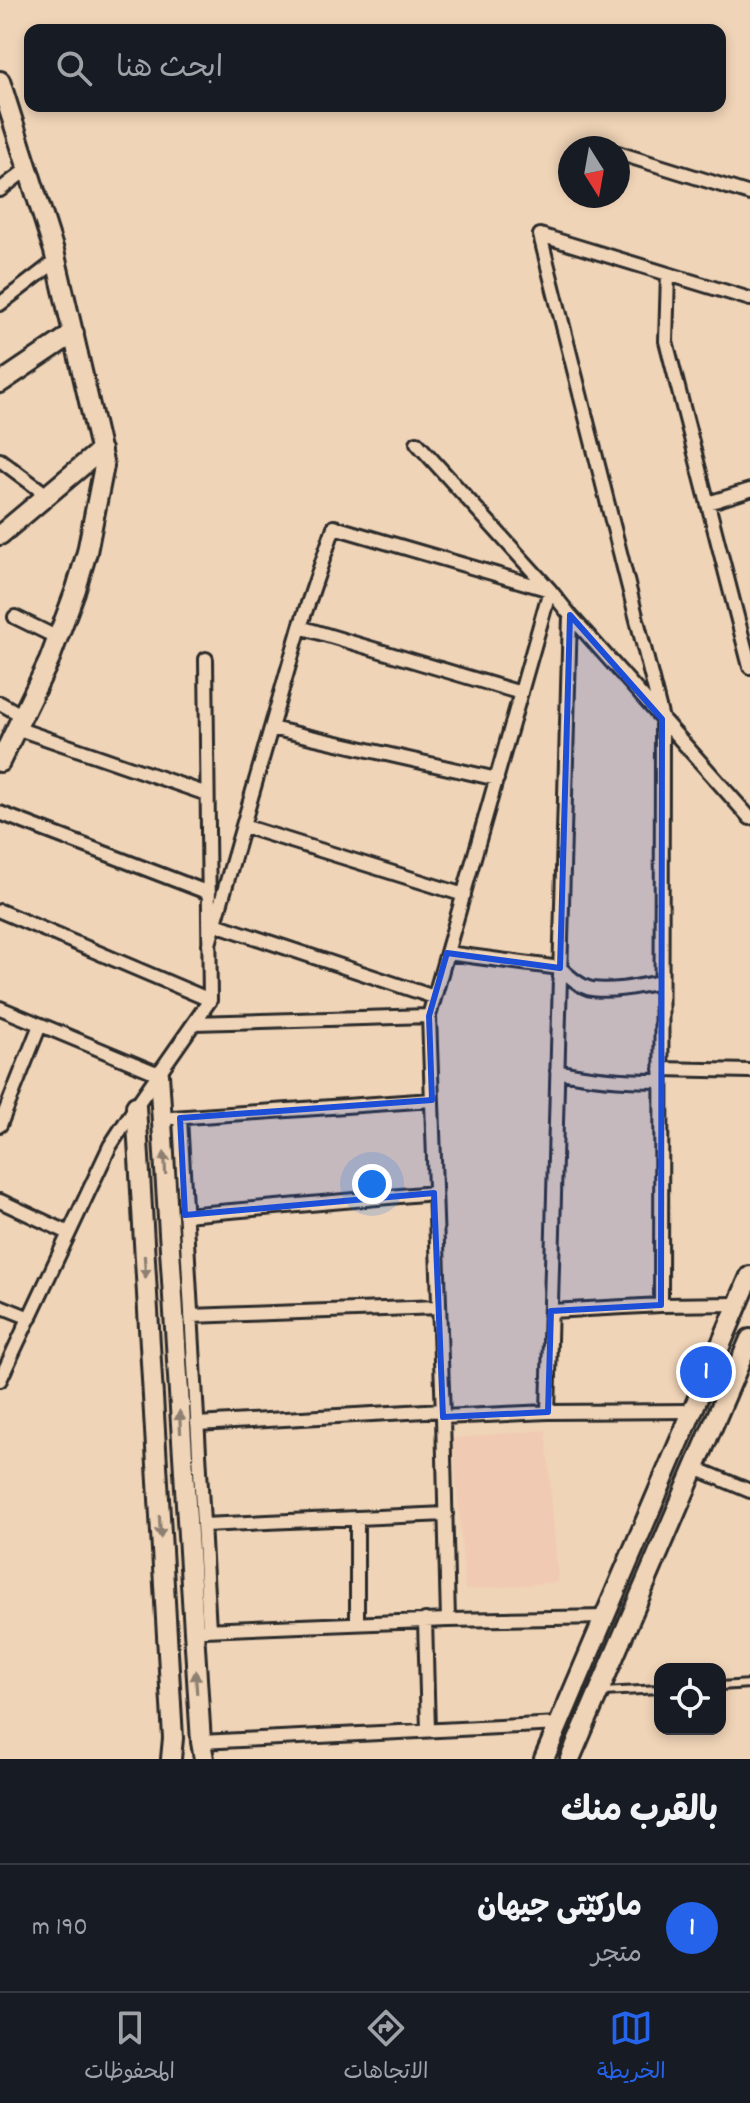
<!DOCTYPE html>
<html lang="ar">
<meta charset="utf-8">
<style>
body{margin:0;font-family:Dekko,"Playpen Sans Arabic",sans-serif;background:#242831;color:#f1f3f6;direction:rtl}
.controls{position:absolute;right:24px;bottom:24px;display:grid;overflow:hidden;border-radius:16px;box-shadow:0 4px 12px #0003}
.controls button{width:72px;height:72px;display:grid;place-items:center;padding:0;border:0;border-bottom:2px solid #363941;background:#171b24;color:#f1f3f6;font:40px sans-serif}
.compass{position:absolute;left:558px;top:136px;width:72px;height:72px;border-radius:50%;background:#171b24;box-shadow:0 4px 12px #0003;rotate:169deg}
.you{position:absolute;left:372px;top:1184px;width:28px;height:28px;margin:-20px;border:6px solid #fff;border-radius:50%;background:#1a73e8;box-shadow:0 0 0 12px #1a73e833}
.badge{display:grid;place-items:center;width:52px;height:52px;border-radius:50%;background:#2563eb;color:#fff;font-size:26px;font-weight:700}
.pin{position:absolute;translate:-50% -50%;border:4px solid #fff;box-shadow:0 2px 8px #0006}
.list{margin:0;padding:0;list-style:none}
h2{display:flex;justify-content:space-between;align-items:center;height:104px;margin:0;padding:0 32px;font-size:34px}
h2 small{font-size:26px;font-weight:400;color:#9ea1a6}
.list li{display:grid;grid-template-columns:52px 1fr auto;gap:24px;align-items:center;box-sizing:border-box;height:128px;padding:0 32px;border-top:2px solid #363941}
.list b{display:block;font-size:30px;white-space:nowrap}
.list p{margin:0;font-size:26px;white-space:nowrap;color:#9ea1a6}
.list em{font-size:26px;font-style:normal;color:#9ea1a6}
.icon{flex:none;width:44px;height:44px;fill:none;stroke:currentColor;stroke-width:2;stroke-linecap:round;stroke-linejoin:round}
.map{position:relative;flex:none;width:750px;height:1759px;overflow:hidden;direction:ltr}
.search{position:absolute;background:#171b24;box-shadow:0 4px 12px #0003;left:24px;right:24px;top:24px;height:88px;display:flex;align-items:center;gap:20px;box-sizing:border-box;padding:0 28px;border-radius:16px;color:#9ea1a6;font-size:30px}
.sheet{height:232px;background:#171b24}
nav{display:flex;justify-content:space-around;align-items:center;box-sizing:border-box;height:112px;border-top:2px solid #363941;background:#171b24;font-size:22px;color:#9ea1a6}
nav a{display:grid;justify-items:center;gap:4px}
nav .on{color:#2563eb}
.map>svg:first-child{display:block}
.built{fill:#f0cab3}
.lines{fill:none;stroke-linecap:round;stroke-linejoin:round}
.lane-casing{stroke:#2b2b2b;stroke-width:12}
.street-casing{stroke:#2b2b2b;stroke-width:18}
.secondary-casing{stroke:#2b2b2b;stroke-width:24}
.lane{stroke:#f0d4b7;stroke-width:6}
.street{stroke:#f0d4b7;stroke-width:12}
.secondary{stroke:#f0d4b7;stroke-width:18}
.oneway{fill:#8e8071}
.marked{fill:#1d4ed8;fill-opacity:0.2;stroke:#1d4ed8;stroke-width:6;stroke-linejoin:round}
</style>
<div class="map">
<svg width="750" height="1759" viewBox="0 0 750 1759">
<rect width="100%" height="100%" fill="#f0d4b7"/>
<filter id="ink" filterUnits="userSpaceOnUse"><feTurbulence type="fractalNoise" baseFrequency=".0125" numOctaves="2"/><feDisplacementMap in="SourceGraphic" scale="16" xChannelSelector="R" yChannelSelector="G"/><feConvolveMatrix kernelMatrix="1 2 1 2 8 2 1 2 1" color-interpolation-filters="sRGB"/></filter>
<g filter="url(#ink)">
<!-- built -->
<path class="built" d="M546,1430L558,1582L465,1590L453,1438Z"/>
<g class="lines">
<!-- lane casing -->
<g class="lane-casing">
<path id="lane" d="M720,1686L750,1684
M603,1692L660,1689"/>
</g>
<!-- street casing -->
<g class="street-casing">
<path id="street" d="M591,145L602,148
M618,153L750,194
M0,190L27,169
M668,274L666,341L750,667
M0,304L56,261
M417,443L550,590L570,615L750,818
M0,460L47,495
M708,503L750,490
M15,617L58,638
M300,627L521,693
M0,703L23,716
M16,728L207,794
M271,728L497,779
M0,813L209,893
M243,826L464,895
M0,911L210,1000
M209,922L434,997
M209,944L300,627L334,527L550,590L429,1016L443,1417L448,1620
M447,953L560,968C569,976 580,987 592,989C614,992 640,986 661,982
M0,1008L159,1074
M194,1023L429,1016
M661,1069L750,1071
M557,1071C592,1079 626,1081 661,1081
M172,1118L432,1100
M180,1118L209,1629
M0,1125L40,1025
M0,1201L69,1233
M185,1215L434,1193
M661,1305L662,719L540,235L750,299
M0,1306L30,1318
M551,1311L661,1305L738,1304
M191,1316L439,1307
M0,1380L110,1146L136,1106L210,1000L206,659
M548,1412L570,615
M443,1417L548,1412L693,1411
M197,1424L443,1410
M695,1468L750,1491
M203,1525L446,1514
M425,1620L428,1730
M357,1623V1518
M204,1630L448,1620L605,1617
M201,1742L559,1724"/>
</g>
<!-- secondary casing -->
<g class="secondary-casing">
<path id="secondary" d="M0,81L54,251L104,466L87,552L76,589L49,661L0,762
M0,383L74,333
M0,535L101,450
M159,1074L201,1742L204,1759
M136,1106L173,1738L171,1759
M544,1759L750,1276
M570,1759L750,1339"/>
</g>
<!-- lane -->
<use href="#lane" class="lane"/>
<!-- street -->
<use href="#street" class="street"/>
<!-- secondary -->
<use href="#secondary" class="secondary"/>
</g>
<!-- one-way arrows -->
<defs><path id="oneway-solid" d="M-6-.8H1V-3.2L6.5 0L1 3.2V.8H-6Z" transform="scale(2)"/></defs>
<g class="oneway">
<use href="#oneway-solid" transform="translate(165 1163) rotate(-93)"/>
<use href="#oneway-solid" transform="translate(145 1267) rotate(87)"/>
<use href="#oneway-solid" transform="translate(180 1422) rotate(-93)"/>
<use href="#oneway-solid" transform="translate(160 1527) rotate(87)"/>
<use href="#oneway-solid" transform="translate(196 1682) rotate(-94)"/>
</g>
</g>
<!-- marked area -->
<path class="marked" d="M570,615L662,719L661,1305L551,1311L548,1412L443,1417L434,1193L185,1215L180,1118L432,1100L429,1016L447,953L560,968Z"/>
</svg>
<div class="controls">
<button><svg class="icon" aria-label="locate" viewBox="0 0 24 24"><circle cx="12" cy="12" r="6"/><path d="M12 2v4M12 18v4M2 12h4M18 12h4"/></svg></button>
</div>
<svg class="compass" viewBox="-18 -18 36 36"><path d="M0-13l5 13h-10z" fill="#e53935"/><path d="M0 13l5-13h-10z" fill="#9ea1a6"/></svg>
<div class="you"></div>
<div class="pin badge" style="left:706px;top:1372px">1</div>
<div class="search"><svg class="icon" aria-label="search" viewBox="0 0 24 24"><circle cx="10" cy="10" r="6"/><path d="M15 15l6 6"/></svg>ابحث هنا</div>
</div>
<section class="sheet">
<h2>بالقرب منك<small></small></h2>
<ul class="list">
<li><span class="badge">1</span><div><b>مارکێتی جیهان</b><p>متجر</p></div><em>190 m</em></li>
</ul>
</section>
<nav>
<a class="on"><svg class="icon" aria-label="map" viewBox="0 0 24 24"><path d="M3 6l6-2 6 2 6-2v14l-6 2-6-2-6 2zM9 4v14M15 6v14"/></svg>الخريطة</a>
<a><svg class="icon" aria-label="directions" viewBox="0 0 24 24"><path d="M12 3l9 9-9 9-9-9zM9 14v-3h6M13 9l2 2-2 2"/></svg>الاتجاهات</a>
<a><svg class="icon" aria-label="saved" viewBox="0 0 24 24"><path d="M7 4h10v16l-5-4-5 4z"/></svg>المحفوظات</a>
</nav>
